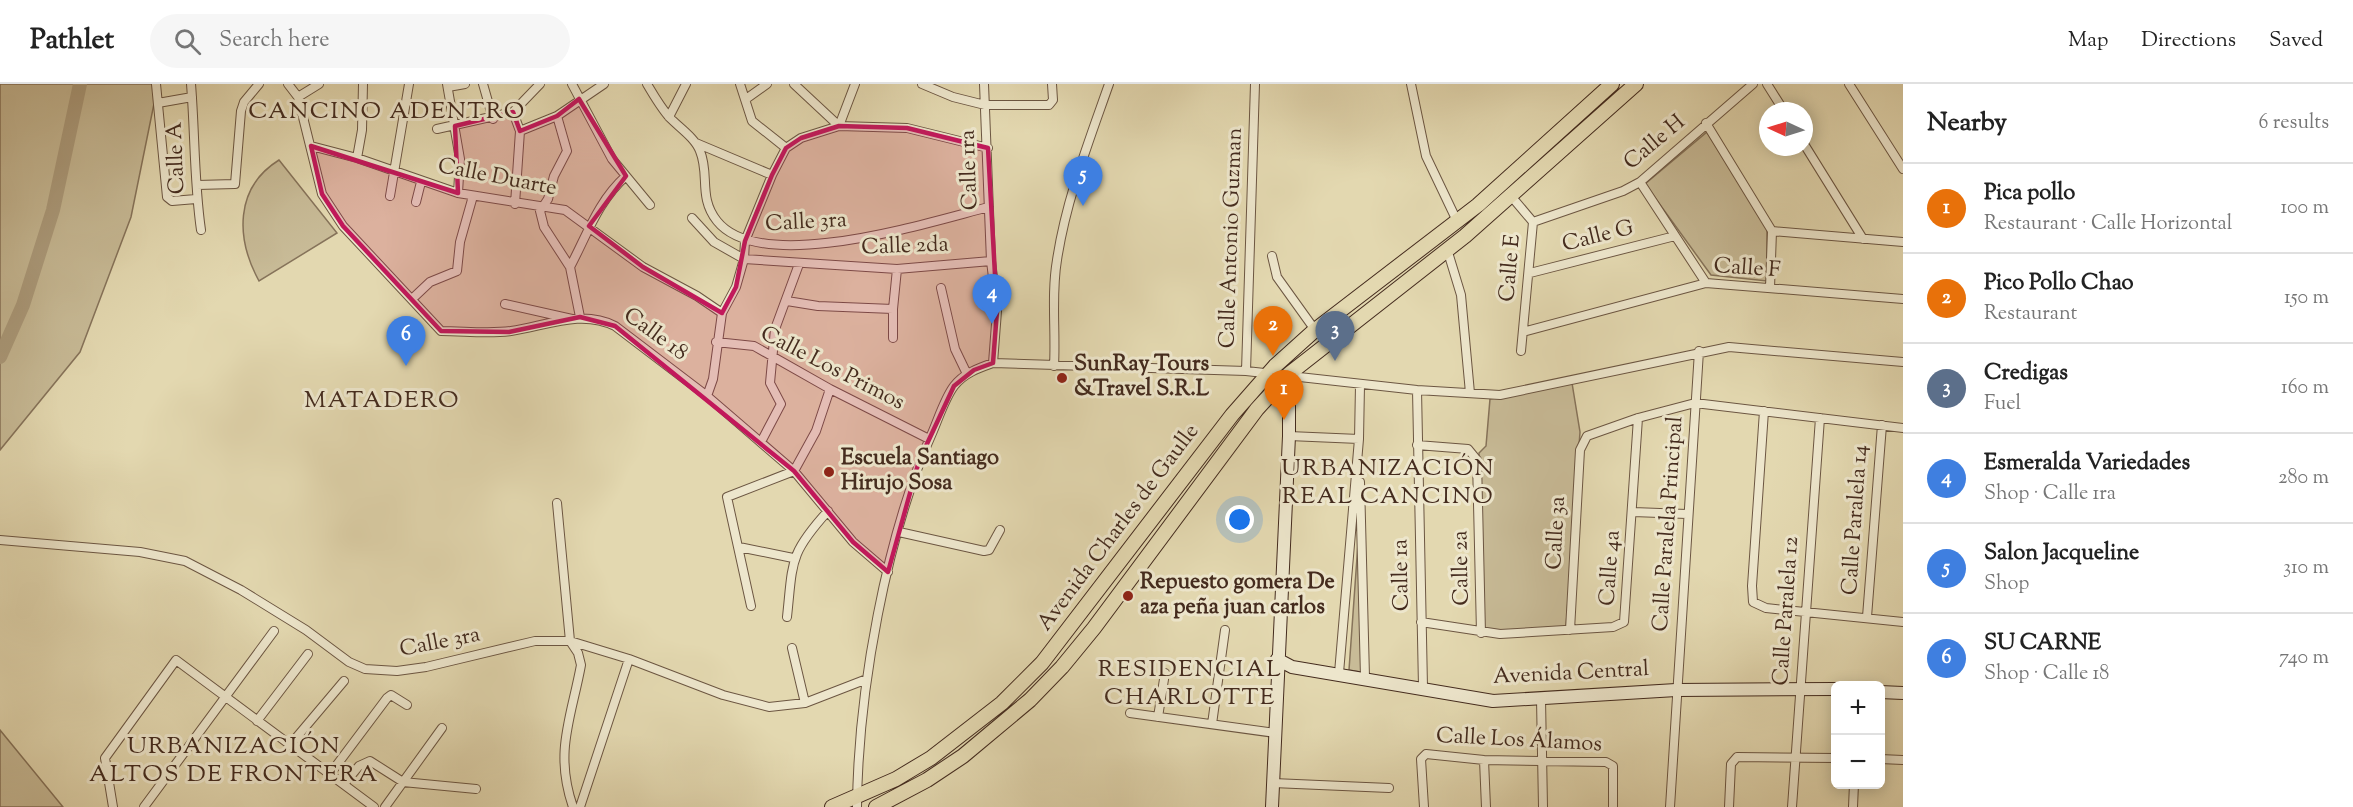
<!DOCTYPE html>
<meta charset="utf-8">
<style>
body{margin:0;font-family:"Sorts Mill Goudy",serif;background:#f6f6f6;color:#222}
.controls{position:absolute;right:18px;bottom:18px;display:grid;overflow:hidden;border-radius:9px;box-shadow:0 3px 15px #0003}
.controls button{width:54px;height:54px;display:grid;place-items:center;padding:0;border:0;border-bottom:2px solid #e0e0e0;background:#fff;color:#222;font:30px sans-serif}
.compass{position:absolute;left:1759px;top:18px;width:54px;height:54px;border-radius:50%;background:#fff;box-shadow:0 3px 15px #0003;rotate:274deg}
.you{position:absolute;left:1240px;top:436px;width:21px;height:21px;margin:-15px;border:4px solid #fff;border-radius:50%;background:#1a73e8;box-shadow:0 0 0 9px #1a73e833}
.badge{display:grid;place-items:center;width:39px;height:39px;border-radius:50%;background:#8f2418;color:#fff;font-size:20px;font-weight:700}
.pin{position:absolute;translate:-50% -50px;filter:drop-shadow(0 2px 3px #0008)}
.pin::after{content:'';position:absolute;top:32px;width:21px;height:18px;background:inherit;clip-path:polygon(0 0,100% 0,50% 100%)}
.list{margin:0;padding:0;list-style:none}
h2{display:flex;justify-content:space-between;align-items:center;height:78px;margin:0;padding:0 24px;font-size:26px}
h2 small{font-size:20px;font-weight:400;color:#767676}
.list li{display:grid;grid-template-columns:39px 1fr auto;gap:18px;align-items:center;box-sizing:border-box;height:90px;padding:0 24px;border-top:2px solid #e0e0e0}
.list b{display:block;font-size:22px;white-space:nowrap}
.list p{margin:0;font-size:20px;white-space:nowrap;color:#767676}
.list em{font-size:20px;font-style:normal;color:#767676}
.icon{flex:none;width:33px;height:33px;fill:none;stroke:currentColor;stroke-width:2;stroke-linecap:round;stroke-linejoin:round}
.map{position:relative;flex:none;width:1903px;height:723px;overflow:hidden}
header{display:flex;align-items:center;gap:36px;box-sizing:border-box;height:84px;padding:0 30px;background:#fff;border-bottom:2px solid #e0e0e0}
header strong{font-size:28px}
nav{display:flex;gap:33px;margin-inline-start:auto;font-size:21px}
.search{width:420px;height:54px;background:#f6f6f6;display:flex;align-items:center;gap:15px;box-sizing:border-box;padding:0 21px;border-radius:33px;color:#767676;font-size:22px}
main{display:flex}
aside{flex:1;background:#fff}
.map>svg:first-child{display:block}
.green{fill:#c8bb97;stroke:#86735a;stroke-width:1.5}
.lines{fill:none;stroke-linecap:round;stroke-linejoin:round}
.river{stroke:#ad9d7e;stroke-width:14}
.minor-casing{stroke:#6c5642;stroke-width:10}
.secondary-casing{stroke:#442b1e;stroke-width:14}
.primary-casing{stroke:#442b1e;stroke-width:16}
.minor{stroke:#ede6cc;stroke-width:8}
.secondary{stroke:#ede6cc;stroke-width:12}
.primary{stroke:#e3d8b0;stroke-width:14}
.marked{fill:#c2185b;fill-opacity:0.2;stroke:#c2185b;stroke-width:4.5;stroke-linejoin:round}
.poi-dot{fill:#8f2418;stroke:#ede6cc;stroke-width:2}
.labels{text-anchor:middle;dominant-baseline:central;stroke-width:6;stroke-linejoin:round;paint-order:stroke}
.street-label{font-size:22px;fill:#442b1e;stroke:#ede6cc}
.poi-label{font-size:22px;font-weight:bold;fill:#442b1e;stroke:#ede6cc;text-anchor:start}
.neighbourhood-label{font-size:24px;letter-spacing:1.5px;fill:#442b1e;stroke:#ede6cc}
</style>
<header>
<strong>Pathlet</strong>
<div class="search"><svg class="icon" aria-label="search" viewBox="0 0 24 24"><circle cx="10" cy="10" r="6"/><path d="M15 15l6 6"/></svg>Search here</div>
<nav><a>Map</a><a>Directions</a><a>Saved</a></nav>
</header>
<main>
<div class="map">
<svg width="1903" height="723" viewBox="0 0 1903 723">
<rect width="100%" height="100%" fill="#e3d8b0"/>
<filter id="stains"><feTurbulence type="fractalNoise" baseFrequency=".00333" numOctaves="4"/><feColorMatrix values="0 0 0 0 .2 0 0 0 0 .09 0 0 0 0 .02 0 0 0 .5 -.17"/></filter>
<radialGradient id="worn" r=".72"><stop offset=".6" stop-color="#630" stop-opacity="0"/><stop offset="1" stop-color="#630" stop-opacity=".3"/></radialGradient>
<!-- green -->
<path class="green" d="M0,0H158L131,133L80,268L0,366Z
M1707,48L1767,143V197L1711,191L1645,100Z
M279,76L337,149L259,197C236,155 234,104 279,76Z
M1572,299L1580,348L1566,544L1498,549L1481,546L1479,369L1486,362L1490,315Z
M1362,403L1367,589L1349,586Z
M0,646L63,723H0Z"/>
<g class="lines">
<!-- river -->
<path class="river" d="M0,273L23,221L53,126L80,0"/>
<!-- minor casing -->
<g class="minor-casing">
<path id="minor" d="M156,0L167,113L172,117L196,115
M191,0C195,49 194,98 201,146
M288,0L298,13L322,110L343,142L441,247C464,247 489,250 511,247C546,242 581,225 615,242L707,312L794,387L853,458L888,488
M447,0L460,75L458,109
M483,0L493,35
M572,0L612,75L650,121
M647,0C654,12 661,24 670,34C680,44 695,54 700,67C710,91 698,113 717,137C761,192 929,138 989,123
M740,0L752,37L786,64
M794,0L839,42L907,44L988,64
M922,0L953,13L985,21H1049L1053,16L1052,0
M984,0L991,177L997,227L993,279
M1255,0L1246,287L1417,306L1500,311L1729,263L1903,278
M1411,0L1426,72L1457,137
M1767,0L1784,27
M1849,0L1903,85
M448,3L465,0
M298,13L319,0
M746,15L767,0
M158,19L192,13
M513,28L520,47L515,120
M557,32L567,67L554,92L548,115L540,127L544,143L570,183L580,233
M669,33L686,0
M1706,39L1772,147L1770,204
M437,45L513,28L540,0
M520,47L557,32L604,0
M696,59L772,91
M1804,60L1863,155
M311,62L357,74L458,109L565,126L643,183L697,212L722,229
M357,74L362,46L363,0
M1640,98L1706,199
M197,101L235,100L241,27L244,18L259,0
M390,112L409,0
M1511,112L1533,138L1521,267
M416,118L421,98
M692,134L714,158L744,175L897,185L991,177
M1533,138L1623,107L1640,98L1753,0
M1772,147L1903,158
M1447,165L1461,211L1470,309
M1272,172L1277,193L1315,246
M570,183C587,151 598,117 626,92
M1530,189L1675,152
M941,204L955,265L967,290
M412,215L430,198L457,187L460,158L473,112
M787,217L818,222L893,225
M505,220L572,235
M1523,248L1706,199L1903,215
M893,254V225L897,185
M716,258L754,262L830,305L929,355
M1054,282C1056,247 1051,211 1057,176C1066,116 1089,57 1109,0
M1417,306L1423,603
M707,312L713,295L722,229L736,203L744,175L745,157L772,91L786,64L801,54L839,42L855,0
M1764,327L1752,502L1753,518L1766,524L1903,538
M1289,352L1359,355
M761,358L781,320L770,299L775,245L799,180
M1417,361L1468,365L1477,376L1481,549
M1360,398L1365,593
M557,419L570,557L578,569L581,581C571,635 554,668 573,723
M1633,428L1687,430
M899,448L984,467L989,466L1000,446
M0,456L140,468L185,477L241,506L306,546L349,578L365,585L397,587L426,583L535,557H570L629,575L723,611L769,623L805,619L867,595
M739,463L793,474
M751,522L727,413L794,387L816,347L830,305
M787,533C793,477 789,470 828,427
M1867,533L1882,341
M1421,538L1500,550L1613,543L1624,538L1638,334
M1570,546L1580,366L1587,352L1638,334L1695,319L1903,344
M792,564L805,619
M1339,589L1359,355L1360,301
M1541,615L1543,723
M1130,629L1275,649
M1158,633L1165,589
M257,637L308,570
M1212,640L1225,546
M290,661L344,597
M1880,675L1903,676
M1484,676L1486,723
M330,690L387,614L391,611L407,621
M1273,699L1389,704
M344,700L359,682L370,677L403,698L476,705
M113,723L105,674L176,576L374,723
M144,723L274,547
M385,723L442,644
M580,723L629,575
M857,723C858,608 886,451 933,347C939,333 945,314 954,302C964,289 979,284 993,279L1246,287
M1424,723L1421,675L1426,670L1484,676L1606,678L1613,682V723
M1670,723L1699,267
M1729,723L1731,680L1737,673L1836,674
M1792,723L1820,334
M1853,723L1854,700"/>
</g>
<!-- secondary casing -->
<g class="secondary-casing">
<path id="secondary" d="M1277,575L1292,583L1493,617L1676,606L1836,605
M1880,608L1903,609
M1272,723L1289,352V290"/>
</g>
<!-- primary casing -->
<g class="primary-casing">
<path id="primary" d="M832,723L896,695L931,674L1002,619L1042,579L1232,331L1275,282L1315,246L1478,121L1612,0
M876,723L927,696L963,672L1030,616L1062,583L1094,544L1257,325L1289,290L1465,152L1636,0"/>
</g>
<!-- minor -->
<use href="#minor" class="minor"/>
<!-- secondary -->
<use href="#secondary" class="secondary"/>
<!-- primary -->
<use href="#primary" class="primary"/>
</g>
<!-- marked area -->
<path class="marked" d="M579,15L626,92L589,142L643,183L722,229L736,203L745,157L772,91L786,64L801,54L839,42L907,44L988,64L997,227L993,279L974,286L954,302L919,377L888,488L853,458L794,387L615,242L580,233L509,248L441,247L343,142L322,110L311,62L458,109L455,42L513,28L520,47L557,32Z"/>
<!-- markers -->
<g class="poi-dot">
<circle cx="1062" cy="294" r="6"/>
<circle cx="829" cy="388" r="6"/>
<circle cx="1128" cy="512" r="6"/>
</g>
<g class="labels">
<!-- street labels -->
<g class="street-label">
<text transform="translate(1655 59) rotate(-40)">Calle H</text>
<text transform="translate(177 74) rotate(-92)">Calle A</text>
<text transform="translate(970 86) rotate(-92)">Calle 1ra</text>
<text transform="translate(497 94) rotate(11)">Calle Duarte</text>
<text transform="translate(806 139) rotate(-3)">Calle 3ra</text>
<text transform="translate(1598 153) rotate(-14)">Calle G</text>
<text transform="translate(1232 154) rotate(-88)">Calle Antonio Guzman</text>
<text transform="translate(905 163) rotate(-2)">Calle 2da</text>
<text transform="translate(1511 184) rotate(-85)">Calle E</text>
<text transform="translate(1747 185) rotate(4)">Calle F</text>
<text transform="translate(655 251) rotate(36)">Calle 18</text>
<text transform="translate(832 285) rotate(27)">Calle Los Primos</text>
<text transform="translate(1856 436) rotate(-86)">Calle Paralela 14</text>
<text transform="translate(1669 440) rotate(-86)">Calle Paralela Principal</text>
<text transform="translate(1119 444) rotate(-53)">Avenida Charles de Gaulle</text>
<text transform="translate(1557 449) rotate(-87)">Calle 3a</text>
<text transform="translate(1462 484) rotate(-91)">Calle 2a</text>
<text transform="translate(1611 484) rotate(-86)">Calle 4a</text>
<text transform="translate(1402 491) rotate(-91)">Calle 1a</text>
<text transform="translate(1787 527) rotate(-86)">Calle Paralela 12</text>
<text transform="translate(440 559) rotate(-11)">Calle 3ra</text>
<text transform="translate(1571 590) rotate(-3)">Avenida Central</text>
<text transform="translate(1519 657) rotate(3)">Calle Los Álamos</text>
</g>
<!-- poi labels -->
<g class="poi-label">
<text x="1074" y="281">SunRay Tours<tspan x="1074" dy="25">&amp;Travel S.R.L</tspan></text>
<text x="841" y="375">Escuela Santiago<tspan x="841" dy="25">Hirujo Sosa</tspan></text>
<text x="1140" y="499">Repuesto gomera De<tspan x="1140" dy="25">aza peña juan carlos</tspan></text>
</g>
<!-- neighbourhood labels -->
<g class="neighbourhood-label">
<text x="387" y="28">CANCINO ADENTRO</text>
<text x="382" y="317">MATADERO</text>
<text x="1388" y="385">URBANIZACIÓN<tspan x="1388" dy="28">REAL CANCINO</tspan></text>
<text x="1190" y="586">RESIDENCIAL<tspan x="1190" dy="28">CHARLOTTE</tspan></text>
<text x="234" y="663">URBANIZACIÓN<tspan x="234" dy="28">ALTOS DE FRONTERA</tspan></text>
</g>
</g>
<rect width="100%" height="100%" filter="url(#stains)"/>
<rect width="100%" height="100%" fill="url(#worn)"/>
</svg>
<div class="controls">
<button>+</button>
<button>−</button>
</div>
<svg class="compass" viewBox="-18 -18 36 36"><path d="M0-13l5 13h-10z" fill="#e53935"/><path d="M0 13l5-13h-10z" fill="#767676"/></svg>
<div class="you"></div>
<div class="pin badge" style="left:1284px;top:336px;background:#e8710a">1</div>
<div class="pin badge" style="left:1273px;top:272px;background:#e8710a">2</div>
<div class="pin badge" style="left:1335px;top:277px;background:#5c6f8a">3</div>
<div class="pin badge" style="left:992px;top:240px;background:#3f7fe0">4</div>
<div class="pin badge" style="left:1083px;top:122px;background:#3f7fe0">5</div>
<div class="pin badge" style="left:406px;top:282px;background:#3f7fe0">6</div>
</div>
<aside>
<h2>Nearby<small>6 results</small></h2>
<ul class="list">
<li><span class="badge" style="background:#e8710a">1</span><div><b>Pica pollo</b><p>Restaurant · Calle Horizontal</p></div><em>100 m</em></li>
<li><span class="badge" style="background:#e8710a">2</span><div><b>Pico Pollo Chao</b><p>Restaurant</p></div><em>150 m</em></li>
<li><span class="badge" style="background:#5c6f8a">3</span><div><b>Credigas</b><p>Fuel</p></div><em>160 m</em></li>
<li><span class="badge" style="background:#3f7fe0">4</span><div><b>Esmeralda Variedades</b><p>Shop · Calle 1ra</p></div><em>280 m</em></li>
<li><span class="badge" style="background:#3f7fe0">5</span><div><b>Salon Jacqueline</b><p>Shop</p></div><em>310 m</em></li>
<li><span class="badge" style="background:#3f7fe0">6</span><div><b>SU CARNE</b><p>Shop · Calle 18</p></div><em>740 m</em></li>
</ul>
</aside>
</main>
